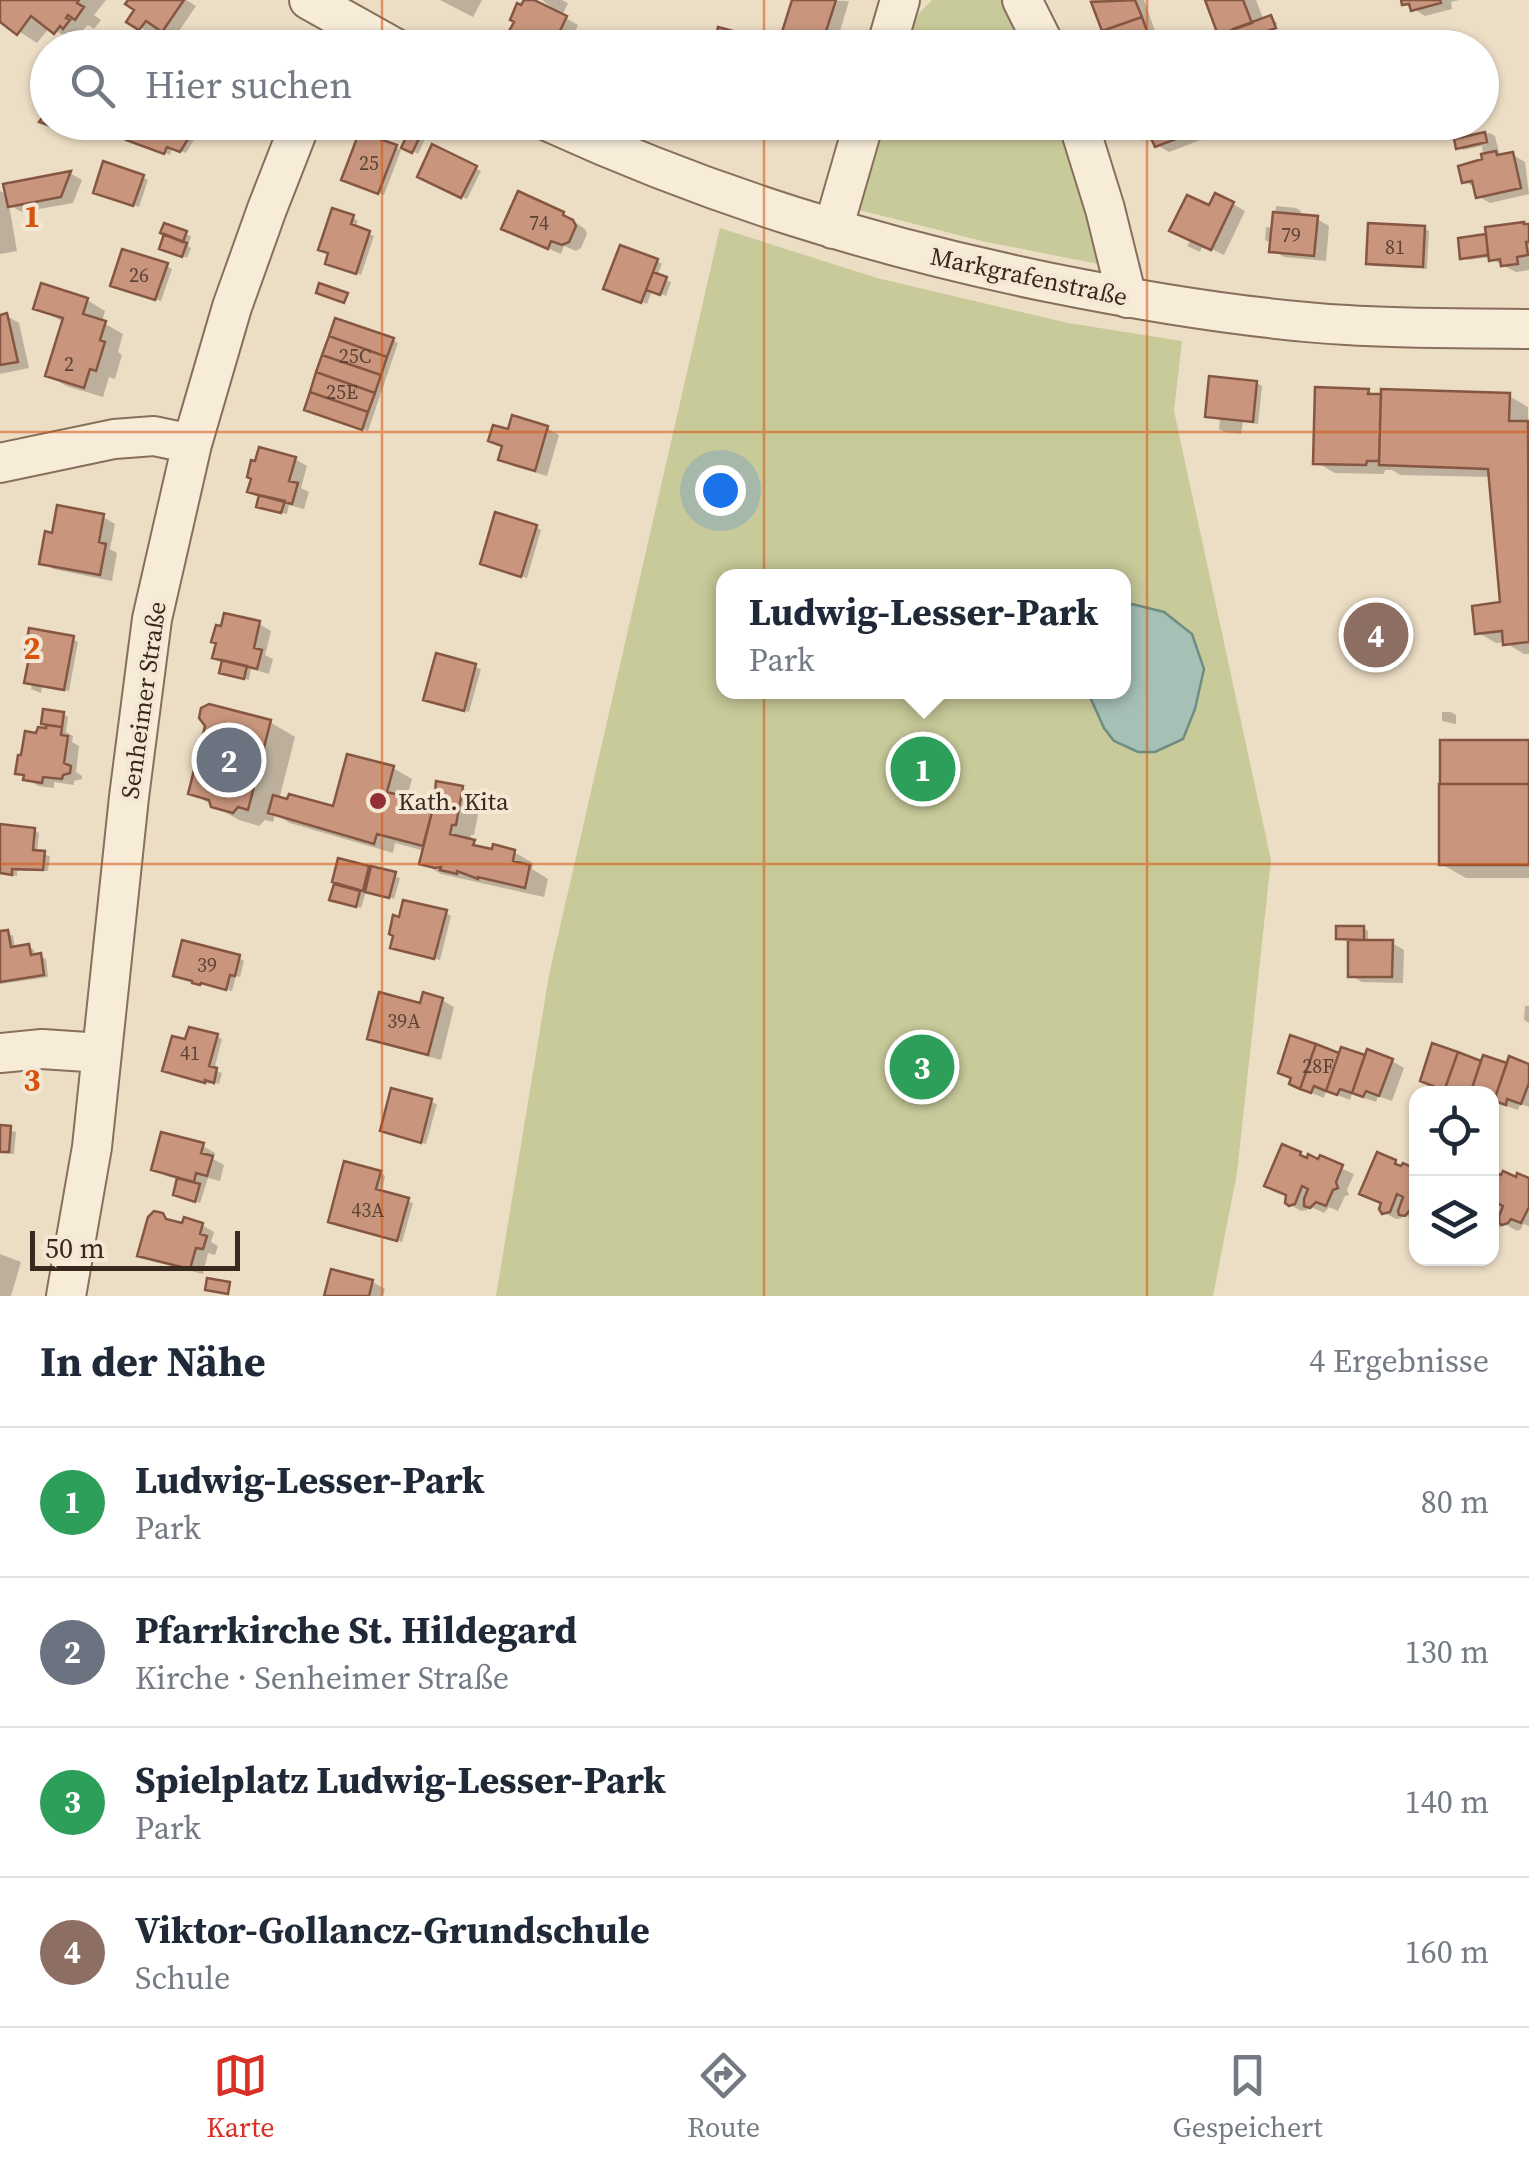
<!DOCTYPE html>
<html lang="de">
<meta charset="utf-8">
<style>
body{margin:0;font-family:"Source Serif 4",serif;background:#f6f6f7;color:#1f2937}
.controls{position:absolute;right:30px;bottom:30px;display:grid;overflow:hidden;border-radius:20px;box-shadow:0 2px 8px #0004}
.controls button{width:90px;height:90px;display:grid;place-items:center;padding:0;border:0;border-bottom:2px solid #e0e1e3;background:#fff;color:#1f2937;font:50px sans-serif}
.scale{position:absolute;left:30px;bottom:25px;width:210px;box-sizing:border-box;padding-left:10px;border:5px solid #38291f;border-top:0;font-size:28px;line-height:35px;white-space:nowrap;color:#38291f;-webkit-text-stroke:8px #f4e8d5;paint-order:stroke}
.you{position:absolute;left:720px;top:490px;width:35px;height:35px;margin:-25px;border:8px solid #fff;border-radius:50%;background:#1a73e8;box-shadow:0 0 0 15px #1a73e833}
.badge{display:grid;place-items:center;width:65px;height:65px;border-radius:50%;background:#d93025;color:#fff;font-size:32px;font-weight:700}
.pin{position:absolute;translate:-50% -50%;border:5px solid #fff;box-shadow:0 2px 10px #0006}
.popup{position:absolute;left:716px;top:569px;width:415px;height:130px;box-sizing:border-box;display:grid;place-content:center;border-radius:20px;background:#fff;filter:drop-shadow(0 2px 8px #0005);font-size:32px;white-space:nowrap;color:#747a83}
.popup b{font-size:38px;color:#1f2937}
.popup::after{content:'';position:absolute;left:50%;top:100%;margin-left:-20px;border:20px solid transparent;border-top-color:#fff}
.list{margin:0;padding:0;list-style:none}
h2{display:flex;justify-content:space-between;align-items:center;height:130px;margin:0;padding:0 40px;font-size:42px}
h2 small{font-size:32px;font-weight:400;color:#747a83}
.list li{display:grid;grid-template-columns:65px 1fr auto;gap:30px;align-items:center;box-sizing:border-box;height:150px;padding:0 40px;border-top:2px solid #e0e1e3}
.list b{display:block;font-size:38px;white-space:nowrap}
.list p{margin:0;font-size:32px;white-space:nowrap;color:#747a83}
.list em{font-size:32px;font-style:normal;color:#747a83}
.icon{flex:none;width:55px;height:55px;fill:none;stroke:currentColor;stroke-width:2;stroke-linecap:round;stroke-linejoin:round}
.map{position:relative;flex:none;width:1529px;height:1296px;overflow:hidden}
.search{position:absolute;background:#fff;box-shadow:0 2px 8px #0004;left:30px;right:30px;top:30px;height:110px;display:flex;align-items:center;gap:25px;box-sizing:border-box;padding:0 35px;border-radius:55px;color:#747a83;font-size:38px}
.sheet{height:730px;background:#fff}
nav{display:flex;justify-content:space-around;align-items:center;box-sizing:border-box;height:140px;border-top:2px solid #e0e1e3;background:#fff;font-size:28px;color:#747a83}
nav a{display:grid;justify-items:center;gap:5px}
nav .on{color:#d93025}
.map>svg:first-child{display:block}
.green{fill:#c9ca9a;fill-rule:evenodd}
.water{fill:#a7c0b6;stroke:#6e8e83;stroke-width:2.5}
.shadow{fill:#0003}
.building{fill:#c9967d;stroke:#855743;stroke-width:2.5}
.lines{fill:none;stroke-linecap:round;stroke-linejoin:round}
.minor-casing{stroke:#876f5c;stroke-width:42}
.minor{stroke:#f7ecd8;stroke-width:38}
.grid{fill:none;stroke:#d6540e;stroke-width:2.5;stroke-opacity:0.55}
.poi-dot{fill:#932f38;stroke:#f4e8d5;stroke-width:4}
.labels{text-anchor:middle;dominant-baseline:central;stroke-width:8;stroke-linejoin:round;paint-order:stroke}
.number-label{font-size:20px;fill:#5c4436}
.street-label{font-size:25px;fill:#38291f;stroke:#f4e8d5}
.poi-label{font-size:25px;fill:#38291f;stroke:#f4e8d5;text-anchor:start}
.grid-label{font-size:32px;text-anchor:middle;font-weight:bold;fill:#d6540e;stroke:#f4e8d5;stroke-width:8;stroke-linejoin:round;paint-order:stroke}
</style>
<div class="map">
<svg width="1529" height="1296" viewBox="0 0 1529 1296">
<rect width="100%" height="100%" fill="#ecddc5"/>
<!-- green -->
<path class="green" d="M932,0H1003L1018,13L1033,48H903L919,13Z
M880,123H1065L1109,266L986,242L855,209Z
M720,228L877,278L1068,323L1182,341L1174,411L1271,860L1237,1173L1213,1296H496L549,975ZM723,576H1123V692H723Z"/>
<!-- water -->
<path class="water" d="M1132,604L1164,612L1192,634L1204,669L1195,709L1183,739L1155,752H1138L1114,741L1104,728L1090,697L1091,692H1123V611Z"/>
<!-- shadow -->
<path class="shadow" d="M0,0H106L94,15L101,20L94,29L88,25L83,30L87,33L83,38L79,35L74,42L50,27L37,43L0,19Z
M131,0H186L196,6L175,37L158,27L153,35L130,21L137,9Z
M440,0H482L473,17Z
M526,0L550,10L551,7L542,0H562L568,3L562,16L578,25L567,48L533,47L523,8Z
M795,0L849,1L835,48L797,37L785,30Z
M1090,0H1144L1161,48H1111L1094,4Z
M1208,0H1256L1264,21L1271,17L1278,24L1232,40L1220,33Z
M1404,0H1459L1451,2L1452,9L1425,16L1404,3Z
M1482,67L1487,71L1491,88L1487,89L1491,107L1486,109L1488,117L1482,119Z
M48,122L85,125L90,128L87,137Z
M135,122H209L204,134L198,133L186,153L172,148L170,155L134,142Z
M366,122L388,132L384,143L401,150L384,195L349,182Z
M720,122H769L765,138L729,128Z
M1139,122H1215L1219,133L1169,152L1145,138Z
M412,130L426,137L418,154L404,147Z
M1490,133L1495,136L1500,156L1513,155L1525,162L1529,194L1490,203L1478,196L1476,188L1464,181L1484,161L1482,146L1463,150L1458,147L1457,140Z
M433,147L481,171L467,199L420,176Z
M70,173L82,180L73,203L22,212L9,205L17,251L0,254V191L8,195L6,186Z
M143,177L148,180L139,207L101,194Z
M1233,204L1245,211L1224,255L1203,245L1200,252L1187,246L1210,208Z
M1276,206L1296,208L1301,211L1300,217L1317,219L1329,226L1326,261L1284,257L1272,250L1273,244L1265,240L1266,227L1274,228Z
M563,214L585,229L587,234L581,248L576,251L564,246L561,254L517,235Z
M353,218L358,221L355,228L374,236L361,275L333,265Z
M165,226L191,236L188,246L191,248L187,258L167,250Z
M1529,226V270L1516,272L1491,259V257L1468,260L1463,257L1488,236Z
M1424,228L1429,231L1427,269L1374,266L1368,263Z
M657,261L662,264L657,276L671,282L666,296L652,291L647,304L612,291Z
M167,266L172,269L161,301L118,288Z
M87,300L105,311L102,322L123,334L118,352L122,355L115,379L109,377L103,397L66,386L48,375L64,322L36,308Z
M7,316L19,323L29,368L0,374V317Z
M393,340L398,343L368,431L312,412Z
M1257,383L1262,386L1258,424L1243,422L1241,434L1224,432L1219,429L1220,420L1207,416Z
M1368,391L1377,396H1509L1528,407L1529,654H1524L1504,642L1496,643L1477,632L1502,605L1491,477L1400,475L1392,470H1385L1384,474L1335,473L1316,462Z
M547,428L559,435L547,476L513,466L501,459L504,448L491,440L509,432Z
M295,459L307,466L301,488L309,492L304,509L289,505L287,514L264,509L260,496L250,491Z
M103,517L115,524L110,549L117,553L112,581L53,569L41,562L54,536Z
M536,527L541,530L527,578L488,566Z
M259,624L271,631L265,655L273,659L269,674L251,669L249,680L227,674Z
M73,639L78,642L69,691L42,687L41,693L31,689L32,684Z
M437,656L481,669L469,712L431,702Z
M1442,712H1451L1456,715V724L1442,721Z
M63,714L68,717L66,732L73,736L72,742L79,746L76,772L82,776V779L74,781V785L54,782V788L38,786L18,772L38,735L48,731V725Z
M270,722L295,737L279,800L335,809L393,768L412,779L406,800L435,807L462,788L481,799L474,835H471L470,841L491,852H514L533,863L532,869L548,879L544,897L441,874L422,863L425,851L395,843L393,853L290,823L275,814L273,822L265,820L259,826L239,820L191,793Z
M1529,742V878H1466L1441,864Z
M0,827L34,830L39,833L37,853L50,856L48,871H17V876L0,874Z
M340,861L400,878L394,899L366,891L361,908L332,899Z
M446,913L451,916L440,960L398,950Z
M1363,928L1368,931V942L1392,943L1404,950L1403,983L1362,982L1350,975V941L1339,938Z
M8,933L13,936L15,949L29,947L34,950L35,956H40L46,959L48,977L0,984V934Z
M239,958L244,961L240,977L236,976L232,991L195,982Z
M442,1000L454,1007L441,1060L382,1044L370,1038L422,1006Z
M1525,1006H1529V1023L1524,1020Z
M217,1036L222,1039L214,1070L222,1073L219,1084L210,1081V1084L170,1073L187,1042Z
M1434,1046L1483,1064L1529,1066V1107L1520,1104L1518,1110L1494,1102L1492,1108V1094H1438L1434,1091L1435,1087L1423,1080Z
M1341,1056L1392,1061L1404,1068L1392,1101L1378,1096L1376,1102L1352,1094L1350,1100L1326,1091L1324,1098L1304,1090Z
M393,1091L437,1104L426,1144L388,1133Z
M0,1128L16,1132L14,1154L0,1153Z
M203,1146L215,1153L213,1159L224,1165L220,1181L208,1178L200,1203L181,1197L179,1180L166,1176L154,1169Z
M1300,1154L1320,1163L1321,1159L1354,1174L1347,1190L1349,1195L1345,1196L1338,1211L1329,1207L1324,1213L1309,1206L1307,1210L1301,1211L1289,1204Z
M1395,1162L1416,1172V1221L1403,1214L1402,1218L1396,1219L1383,1212Z
M1492,1169L1517,1181H1529V1226L1523,1224L1521,1229L1517,1231L1503,1223L1500,1228L1492,1224Z
M380,1173L385,1176L381,1193L413,1203L402,1242L336,1224Z
M162,1216L175,1223L202,1225L214,1232L211,1242L218,1246L215,1255L208,1253L203,1274L152,1261L140,1254Z
M0,1254L21,1262L11,1296H0Z
M333,1272L373,1282L385,1289L383,1296H327Z"/>
<!-- building -->
<path class="building" d="M0,0H79L77,3L84,7L75,20L68,15L66,18L70,20L63,29L60,26L54,34L31,16L17,35L0,22Z
M128,0H184L162,32L146,21L139,30L126,22L134,10L125,4Z
M524,0H534L567,16L552,48H542L509,31L514,22L510,20L517,3L521,5Z
M792,0H836L822,44L782,32Z
M1135,0L1142,17L1102,31L1091,2Z
M1205,0H1243L1252,23L1218,35Z
M1401,0H1440L1441,3L1411,11L1409,4L1402,5Z
M1271,15L1276,28L1237,42L1233,29Z
M1142,17L1153,48H1108L1102,31Z
M718,27L774,42L773,48H732L714,43Z
M48,110V122H86L81,137L39,122Z
M132,122H203L199,133L193,131L180,152L167,147L164,154L126,140Z
M363,122H373L384,127L380,139L397,145L378,194L341,180Z
M1137,122H1187V123L1143,139Z
M1207,122L1208,127L1155,147L1150,136L1187,122Z
M411,127L422,132L412,153L401,148Z
M1485,132L1487,142L1456,149L1454,139Z
M432,144L477,166L461,198L417,177Z
M1496,151L1497,155L1513,152L1521,188L1476,198L1472,181L1462,183L1458,166L1482,159L1481,154Z
M103,161L144,175L133,206L93,193Z
M71,171L61,197L8,207L3,184Z
M518,191L564,212L563,215L573,220L576,226L569,242L562,245L551,241L548,249L501,229Z
M1215,193L1234,202L1211,250L1169,231L1187,195L1209,205Z
M332,208L354,215L351,224L370,231L356,274L325,264L328,253L318,250Z
M1273,212L1318,216L1314,256L1269,252Z
M1524,222V224H1529V242H1526L1528,255L1517,257L1518,264L1501,266L1500,259L1489,261L1485,227Z
M164,223L187,231L183,242L160,233Z
M1368,223L1425,226L1423,267L1366,264Z
M164,234L187,243L182,257L159,249Z
M1486,234L1488,255L1460,259L1458,238Z
M620,245L658,259L641,303L603,289Z
M122,249L168,263L155,300L110,286Z
M653,272L667,277L660,295L646,290Z
M41,283L88,298L83,314L106,321L100,340L105,342L96,371L90,369L84,388L45,376L63,318L33,309Z
M319,283L348,293L344,303L316,293Z
M7,313L18,362L0,365V315Z
M335,318L394,338L387,357L329,336Z
M329,336L387,357L381,375L322,355Z
M322,355L381,375L375,393L316,372Z
M316,372L375,393L368,412L310,392Z
M1209,376L1257,381L1253,422L1205,417Z
M1315,387L1369,389L1368,394H1381L1379,461H1367L1366,465L1313,464Z
M1381,389L1510,393L1509,421H1528L1529,642L1503,645L1502,631L1475,634L1472,606L1500,602L1488,469L1379,465Z
M310,392L368,412L362,430L304,410Z
M512,415L548,426L535,471L498,460L502,446L488,441L493,425L508,429Z
M259,447L296,457L289,481L298,483L292,504L247,492L251,479L247,477L251,460L255,461Z
M259,495L285,501L281,513L256,507Z
M57,505L104,514L99,542L106,544L100,575L39,564L45,531L52,533Z
M495,512L537,525L521,577L480,564Z
M224,613L260,621L254,648L262,650L257,669L212,658L216,643L211,642L216,625L221,626Z
M29,628L74,636L64,690L24,683L30,653H25Z
M436,653L476,664L464,711L423,700Z
M222,660L247,666L244,679L219,673Z
M209,704L271,720L248,810L238,807L233,813L211,807L209,800L188,794L205,726L199,718L201,708Z
M43,709L64,712L62,727L41,724Z
M46,725L62,727L61,735L68,736L64,763L71,766L70,773L63,775L62,779L43,777L42,783L23,780L24,775L15,774L18,755H21L25,731L36,733L38,727L46,728Z
M1440,740H1529V784H1440Z
M347,754L394,766L387,792L434,804L423,846L377,834L374,844L268,813L273,795L287,799L289,794L333,806Z
M436,781L463,786L456,825H452L450,834L475,840L473,845L492,849L493,844L515,850L513,861L530,865L525,888L478,877V879L457,871V874L440,870L441,867L435,868L419,864L434,804Z
M1439,784H1529V865H1439Z
M0,824L35,828L33,850L45,851L43,870L12,869V875L0,873Z
M338,858L369,866L363,891L332,882Z
M371,866L396,872L389,898L365,892Z
M334,884L360,891L356,907L329,900Z
M403,900L447,910L434,959L390,948L393,936L389,934L393,915L399,917Z
M1336,926H1364V940L1336,939Z
M8,930L11,947L29,944L31,955L41,953L44,975L0,982V931Z
M182,940L240,955L235,976L230,975L226,990L201,983L200,985L192,983V981L173,976Z
M1348,940H1393L1392,977H1348Z
M379,992L420,1003L423,992L443,998L428,1055L367,1039Z
M189,1027L218,1034L209,1066L217,1068L214,1083L205,1080V1083L162,1071L172,1036L185,1039Z
M1290,1035L1316,1044L1300,1089L1289,1084L1291,1078L1278,1073Z
M1432,1043L1458,1052L1443,1094L1431,1092L1433,1086L1420,1081Z
M1316,1044L1339,1053L1326,1091L1314,1086L1311,1093L1300,1089Z
M1341,1047L1365,1055L1352,1093L1340,1089L1337,1095L1326,1091Z
M1367,1049L1393,1059L1379,1096L1366,1091L1363,1097L1352,1093Z
M1458,1052L1481,1061L1470,1094H1443Z
M1483,1055L1507,1063L1494,1101L1492,1100V1094H1470Z
M1509,1056L1529,1064V1083L1521,1104L1507,1099L1506,1105L1494,1101Z
M391,1088L432,1099L421,1143L380,1131Z
M0,1125L11,1126L9,1152H0Z
M161,1132L204,1143L201,1153L213,1156L207,1176L196,1173L194,1182L151,1170Z
M1282,1144L1301,1152L1300,1155L1307,1158L1308,1154L1318,1159L1320,1155L1343,1165L1336,1182L1338,1188L1333,1190L1326,1206L1316,1202L1310,1208L1304,1206V1199L1308,1189L1302,1186L1295,1204L1289,1206L1285,1203L1286,1195L1264,1186Z
M1377,1152L1396,1160L1395,1164L1401,1166L1403,1163L1416,1169V1167V1213L1410,1210L1405,1216L1399,1215L1398,1211L1403,1197L1397,1194L1390,1212L1382,1214L1379,1209L1381,1203L1359,1194Z
M344,1161L381,1171L376,1189L409,1198L397,1241L328,1222Z
M1492,1167L1496,1169L1495,1172L1501,1175L1503,1171L1516,1177L1517,1173L1529,1178V1207L1521,1223L1511,1219L1508,1223L1502,1225L1499,1223V1216L1503,1206L1497,1203L1492,1216Z
M177,1178L200,1184L195,1202L173,1195Z
M154,1211L163,1213L166,1219L182,1223L184,1217L203,1223L200,1234L207,1236L203,1249L196,1248L190,1269L137,1256L148,1217Z
M331,1269L373,1280L369,1296H324Z
M207,1278L230,1282L228,1294L205,1290Z"/>
<g class="lines">
<!-- minor casing -->
<g class="minor-casing">
<path id="minor" d="M309,0L395,48
M1022,0L1046,48
M886,48L900,0
M549,122C711,196 873,246 1047,282C1146,302 1246,319 1347,325C1407,329 1468,328 1529,329
M1078,122L1105,209L1127,298
M833,229L864,122
M0,463L114,439L154,436L192,444
M0,1053L42,1049L102,1053
M66,1296L92,1147L129,797L152,619L192,444L232,307L267,209L301,122"/>
</g>
<!-- minor -->
<use href="#minor" class="minor"/>
</g>
<!-- grid -->
<path class="grid" d="M382,0V48M764,0V48M1147,0V48M382,122V1296M764,122V1296M1147,122V1296M0,432H1529M0,864H1529"/>
<!-- markers -->
<circle class="poi-dot" cx="378" cy="801" r="10"/>
<g class="labels">
<!-- number labels -->
<g class="number-label">
<text x="369" y="163">25</text>
<text x="539" y="223">74</text>
<text x="1291" y="235">79</text>
<text x="1395" y="247">81</text>
<text x="139" y="275">26</text>
<text x="355" y="356">25C</text>
<text x="69" y="364">2</text>
<text x="342" y="392">25E</text>
<text x="207" y="965">39</text>
<text x="404" y="1021">39A</text>
<text x="190" y="1053">41</text>
<text x="1318" y="1066">28F</text>
<text x="368" y="1210">43A</text>
</g>
<!-- street labels -->
<g class="street-label">
<text transform="translate(1029 276) rotate(12)">Markgrafenstraße</text>
<text transform="translate(143 700) rotate(-82)">Senheimer Straße</text>
</g>
<!-- poi labels -->
<g class="poi-label">
<text x="398" y="801">Kath. Kita</text>
</g>
</g>
<g class="grid-label">
<text x="32" y="227">1</text>
<text x="32" y="659">2</text>
<text x="32" y="1091">3</text>
</g>
</svg>
<div class="controls">
<button><svg class="icon" aria-label="locate" viewBox="0 0 24 24"><circle cx="12" cy="12" r="6"/><path d="M12 2v4M12 18v4M2 12h4M18 12h4"/></svg></button>
<button><svg class="icon" aria-label="layers" viewBox="0 0 24 24"><path d="M12 4l9 5-9 5-9-5zM3 14l9 5 9-5"/></svg></button>
</div>
<div class="scale">50 m</div>
<div class="you"></div>
<div class="pin badge" style="left:923px;top:769px;background:#2e9e5b">1</div>
<div class="popup"><b>Ludwig-Lesser-Park</b>Park</div>
<div class="pin badge" style="left:229px;top:760px;background:#6b7280">2</div>
<div class="pin badge" style="left:922px;top:1067px;background:#2e9e5b">3</div>
<div class="pin badge" style="left:1376px;top:635px;background:#8d6e63">4</div>
<div class="search"><svg class="icon" aria-label="search" viewBox="0 0 24 24"><circle cx="10" cy="10" r="6"/><path d="M15 15l6 6"/></svg>Hier suchen</div>
</div>
<section class="sheet">
<h2>In der Nähe<small>4 Ergebnisse</small></h2>
<ul class="list">
<li><span class="badge" style="background:#2e9e5b">1</span><div><b>Ludwig-Lesser-Park</b><p>Park</p></div><em>80 m</em></li>
<li><span class="badge" style="background:#6b7280">2</span><div><b>Pfarrkirche St. Hildegard</b><p>Kirche · Senheimer Straße</p></div><em>130 m</em></li>
<li><span class="badge" style="background:#2e9e5b">3</span><div><b>Spielplatz Ludwig-Lesser-Park</b><p>Park</p></div><em>140 m</em></li>
<li><span class="badge" style="background:#8d6e63">4</span><div><b>Viktor-Gollancz-Grundschule</b><p>Schule</p></div><em>160 m</em></li>
</ul>
</section>
<nav>
<a class="on"><svg class="icon" aria-label="map" viewBox="0 0 24 24"><path d="M3 6l6-2 6 2 6-2v14l-6 2-6-2-6 2zM9 4v14M15 6v14"/></svg>Karte</a>
<a><svg class="icon" aria-label="directions" viewBox="0 0 24 24"><path d="M12 3l9 9-9 9-9-9zM9 14v-3h6M13 9l2 2-2 2"/></svg>Route</a>
<a><svg class="icon" aria-label="saved" viewBox="0 0 24 24"><path d="M7 4h10v16l-5-4-5 4z"/></svg>Gespeichert</a>
</nav>
